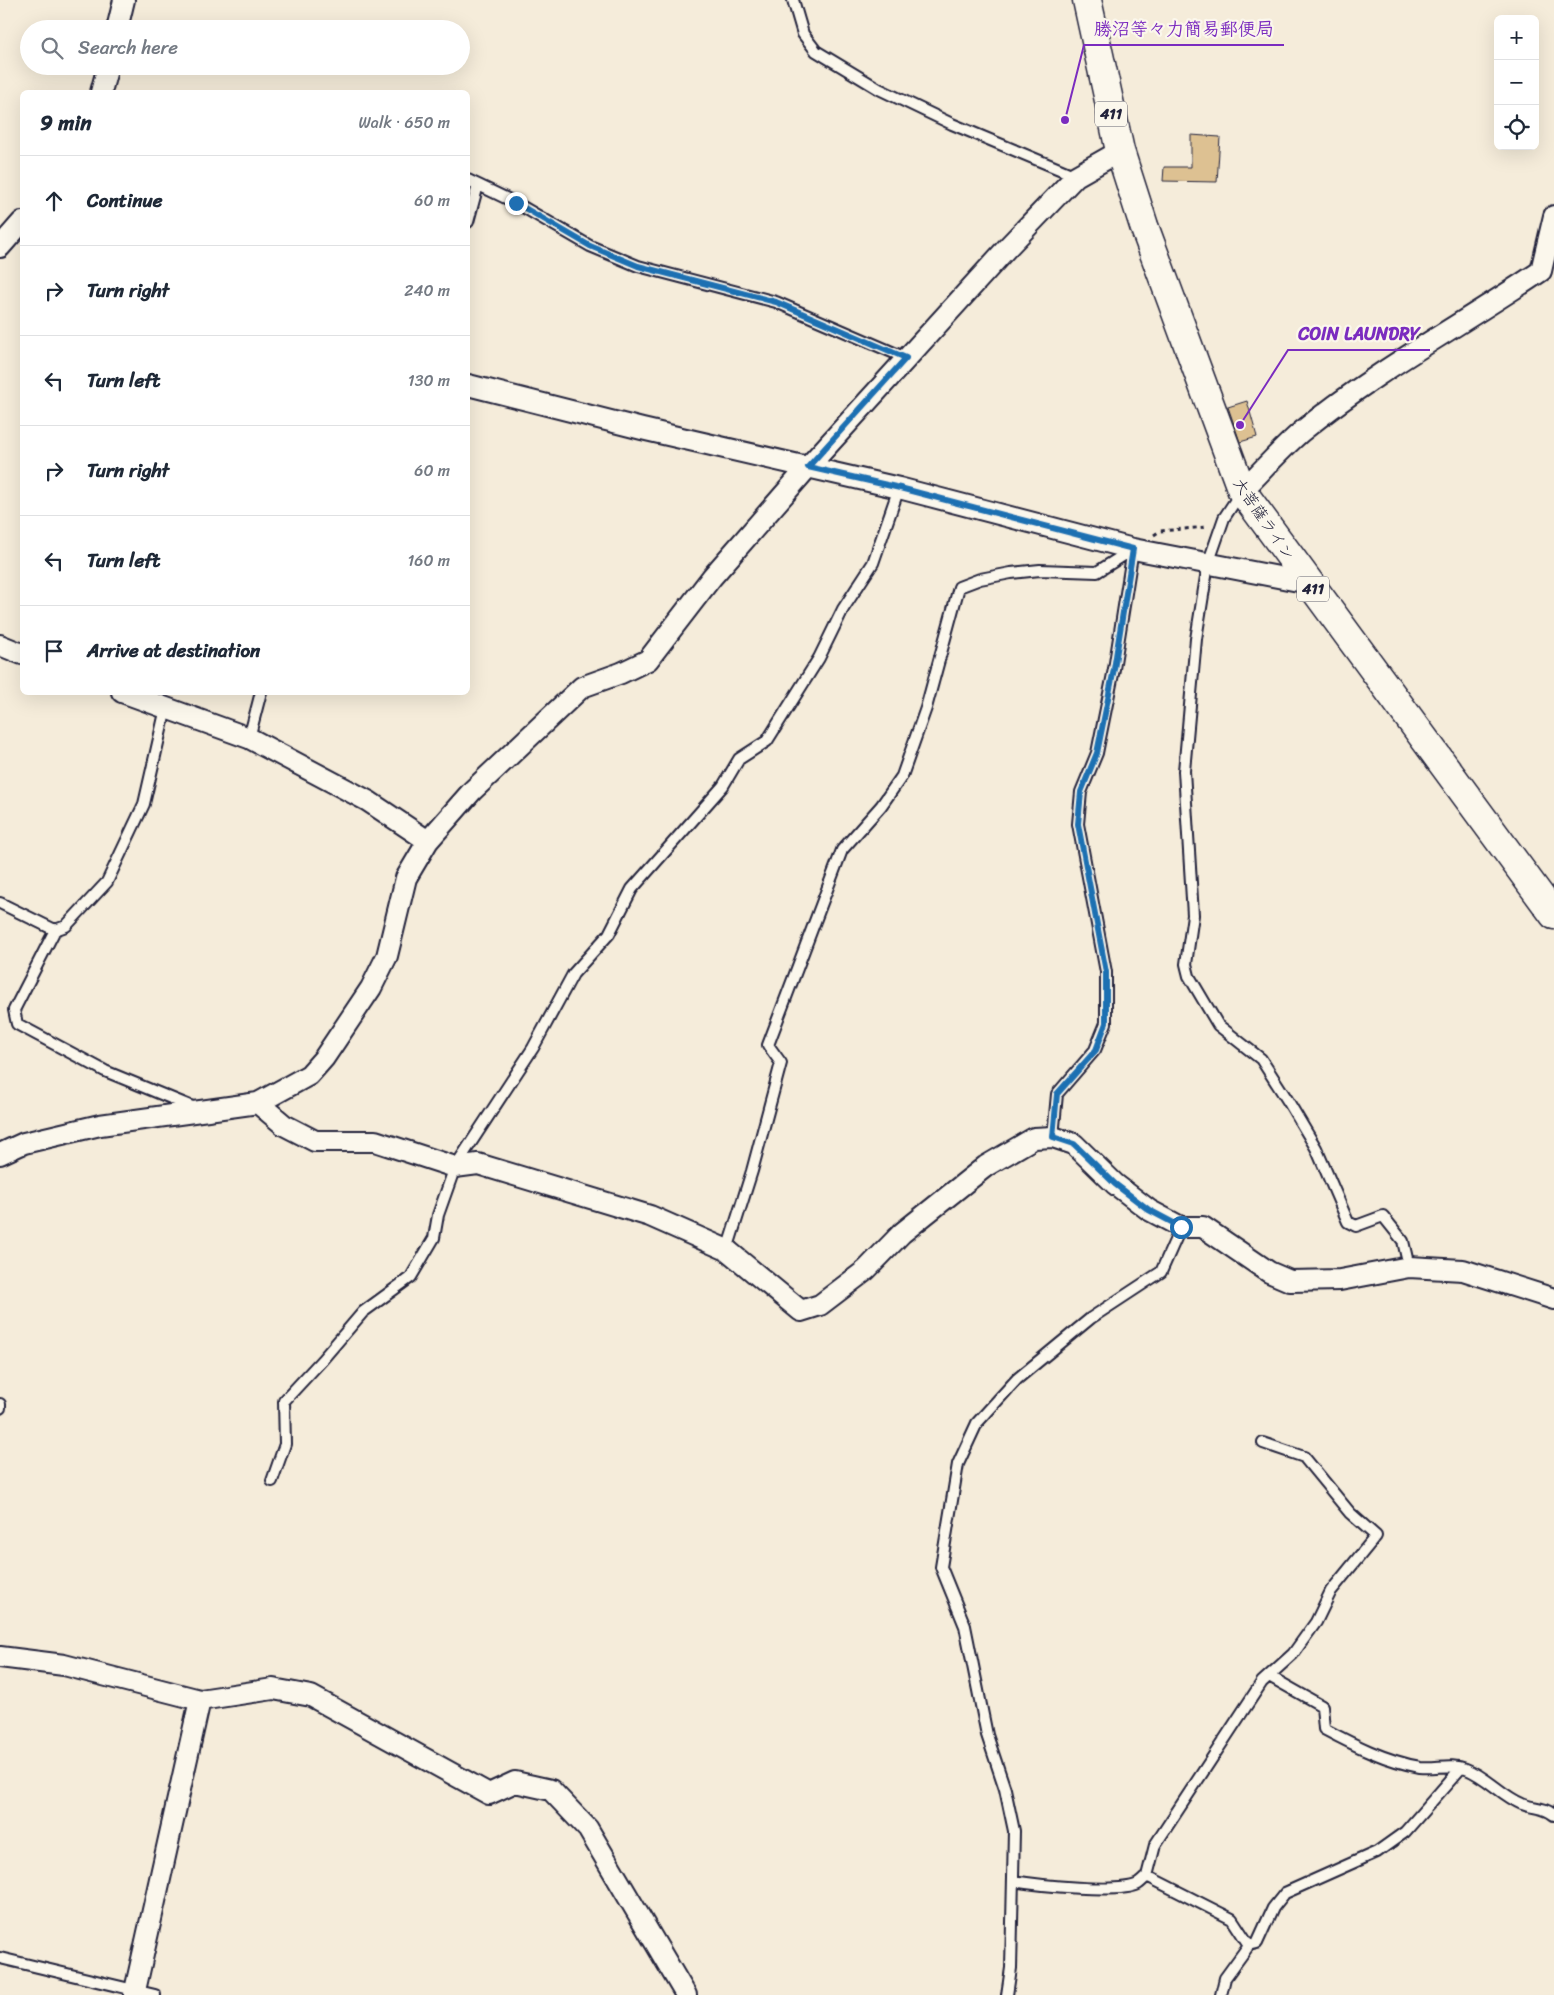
<!DOCTYPE html>
<meta charset="utf-8">
<style>
body{margin:0;font-family:Sriracha,"Klee One",sans-serif;background:#f6f6f7;color:#1f2937}
.controls{position:absolute;right:15px;top:15px;display:grid;overflow:hidden;border-radius:8px;box-shadow:0 5px 20px #0002}
.controls button{width:45px;height:45px;display:grid;place-items:center;padding:0;border:0;border-bottom:1px solid #e0e1e3;background:#fff;color:#1f2937;font:25px sans-serif}
.stop{position:absolute;width:15px;height:15px;margin:-11px;border:4px solid #1f6fb2;border-radius:50%;background:#fff}
.stop.end{background:#1f6fb2;border-color:#fff;box-shadow:0 1px 5px #0008}
.list{margin:0;padding:0;list-style:none}
h2{display:flex;justify-content:space-between;align-items:center;height:65px;margin:0;padding:0 20px;font-size:21px}
h2 small{font-size:16px;font-weight:400;color:#747a83}
.list li{display:grid;grid-template-columns:32px 1fr auto;gap:15px;align-items:center;box-sizing:border-box;height:90px;padding:0 20px;border-top:1px solid #e0e1e3}
.list b{display:block;font-size:19px;white-space:nowrap}
.list em{font-size:16px;font-style:normal;color:#747a83}
.icon{flex:none;width:28px;height:28px;fill:none;stroke:currentColor;stroke-width:2;stroke-linecap:round;stroke-linejoin:round}
.map{position:relative;flex:none;width:1554px;height:1995px;overflow:hidden}
.search{position:absolute;background:#fff;box-shadow:0 5px 20px #0002;left:20px;top:20px;width:450px;height:55px;display:flex;align-items:center;gap:12px;box-sizing:border-box;padding:0 18px;border-radius:28px;color:#747a83;font-size:19px}
.panel{position:absolute;background:#fff;box-shadow:0 5px 20px #0002;left:20px;top:90px;width:450px;height:605px;border-radius:8px}
.map>svg:first-child{display:block}
.building{fill:#ddc192;stroke:#22223b}
.lines{fill:none;stroke-linecap:round;stroke-linejoin:round}
.lane-casing{stroke:#22223b;stroke-width:14}
.street-casing{stroke:#22223b;stroke-width:24}
.highway-casing{stroke:#22223b;stroke-width:31}
.path{stroke:#22223b;stroke-width:3;stroke-dasharray:4 4;stroke-linecap:butt}
.lane{stroke:#fbf7ec;stroke-width:10}
.street{stroke:#fbf7ec;stroke-width:20}
.highway{stroke:#fbf7ec;stroke-width:28}
.route{stroke:#1f6fb2;stroke-width:6}
.labels{text-anchor:middle;dominant-baseline:central;stroke-width:4.5;stroke-linejoin:round;paint-order:stroke}
.shield{fill:#fbf7ec;stroke:#636270;stroke-width:1}
.shield-label{font-size:15px;font-weight:bold;fill:#22223b}
.street-label{font-size:16px;fill:#22223b;stroke:#fbf7ec}
.leader{fill:none;stroke:#7b2cbf;stroke-width:2}
.callout-dot{fill:#7b2cbf;stroke:#fbf7ec;stroke-width:2}
.callout-label{font-size:18px;text-anchor:middle;font-weight:bold;fill:#7b2cbf;stroke:#fbf7ec;stroke-width:4.5;stroke-linejoin:round;paint-order:stroke}
</style>
<div class="map">
<svg width="1554" height="1995" viewBox="0 0 1554 1995">
<rect width="100%" height="100%" fill="#f5ecda"/>
<filter id="ink" filterUnits="userSpaceOnUse"><feTurbulence type="fractalNoise" baseFrequency=".02" numOctaves="2"/><feDisplacementMap in="SourceGraphic" scale="10" xChannelSelector="R" yChannelSelector="G"/><feConvolveMatrix kernelMatrix="1 2 1 2 8 2 1 2 1" color-interpolation-filters="sRGB"/></filter>
<g filter="url(#ink)">
<path class="building" d="M1191,135L1220,137L1217,182L1163,181L1164,167H1191Z
M1247,401L1257,437L1240,442L1228,407Z"/>
<g class="lines">
<g class="lane-casing">
<path id="lane" d="M793,0L803,34L816,51L879,89L952,124L1076,176
M468,180L516,203L590,246L638,266L776,302L906,358
M468,222L478,185
M1241,492L1224,518L1208,564L1196,639L1184,771L1193,915L1186,964L1189,976L1218,1025L1261,1059L1288,1101L1316,1148L1348,1222L1356,1226L1383,1216L1403,1241L1409,1267
M166,708L144,804L107,882L66,926L55,930L14,1010L17,1024L105,1071L195,1108
M249,738L261,692
M0,903L55,930
M1053,1137L1057,1094L1095,1050L1106,1023V972L1078,824L1081,792L1097,753L1114,669L1133,549
M727,1250L752,1171L781,1063L768,1045L842,850L881,806L902,776L926,708L959,587L980,579L1011,573L1040,570L1097,572L1132,550
M0,1404V1408
M272,1481L285,1444L284,1401L322,1360L363,1312L411,1277L434,1238L438,1215L455,1167L533,1048L573,974L609,934L632,889L723,786L739,759L767,741L819,658L843,609L873,563L899,488
M1269,1676L1322,1706L1324,1729C1354,1745 1386,1761 1420,1767C1436,1769 1451,1763 1466,1769C1486,1776 1502,1796 1522,1804C1533,1809 1543,1806 1554,1815
M1147,1876L1155,1845L1262,1682L1293,1654L1316,1622L1331,1591L1376,1536L1350,1513L1304,1457L1263,1443
M1013,1881C1037,1885 1119,1894 1138,1884C1141,1882 1144,1879 1147,1876L1232,1919L1249,1945L1225,1978L1221,1995
M1249,1945L1257,1943L1273,1908L1285,1893L1377,1852L1405,1832L1461,1768
M0,1958L155,1995
M1007,1995L1011,1968L1014,1831L1005,1789L987,1735L965,1626L941,1567L958,1464L977,1423L1017,1379L1091,1318L1161,1272L1181,1227"/>
</g>
<g class="street-casing">
<path id="street" d="M117,29L124,0
M101,92L108,66
M0,247L22,222
M468,385L642,429L899,488L1133,549L1309,583
M1242,491C1261,472 1280,450 1301,432C1375,371 1461,325 1541,271L1554,216
M0,645L22,654
M122,692L249,738L368,801L428,841
M258,1103L284,1125L315,1141H375L455,1167L478,1164L650,1216L727,1250L801,1311L820,1305L866,1270L902,1233L986,1166L1034,1138L1053,1137L1074,1144L1115,1184L1149,1210L1181,1227H1203L1269,1272L1290,1281L1340,1280L1409,1267L1463,1270L1554,1299
M0,1154L24,1143L100,1125L258,1103L309,1075L324,1058L371,988L387,956L406,878L428,841L472,791L582,687L621,673L648,660L712,577L808,467L1007,248L1076,176L1120,151
M0,1657L64,1665L200,1700L134,1995
M200,1700L273,1689L311,1696L489,1794L515,1782L551,1790L588,1829L686,1995"/>
</g>
<g class="highway-casing">
<path id="highway" d="M1087,0L1120,151L1144,226L1242,491L1554,915"/>
</g>
<path class="path" d="M1154,535L1160,531L1207,527"/>
<use href="#lane" class="lane"/>
<use href="#street" class="street"/>
<use href="#highway" class="highway"/>
</g>
</g>
<g class="lines" filter="url(#ink)">
<path class="route" d="M516,203L590,246L638,266L776,302L906,358L808,467L900,488L1133,549L1114,669L1097,753L1081,792L1078,824L1106,972V1023L1096,1050L1057,1094L1053,1137L1074,1144L1115,1184L1149,1210L1181,1227"/>
</g>
<g class="labels">
<g class="shield">
<rect x="1095" y="101.5" width="32" height="25" rx="4"/>
<rect x="1297" y="576.5" width="32" height="25" rx="4"/>
</g>
<g class="shield-label">
<text x="1111" y="114">411</text>
<text x="1313" y="589">411</text>
</g>
<g class="street-label">
<text transform="translate(1264 519) rotate(56)">大菩薩ライン</text>
</g>
</g>
<path class="leader" d="M1065 120L1084 45H1284M1240 425L1288 350H1430"/>
<g class="callout-dot">
<circle cx="1065" cy="120" r="5"/>
<circle cx="1240" cy="425" r="5"/>
</g>
<g class="callout-label">
<text x="1184" y="35">勝沼等々力簡易郵便局</text>
<text x="1359" y="340">COIN LAUNDRY</text>
</g>
</svg>
<div class="controls">
<button>+</button>
<button>−</button>
<button><svg class="icon" aria-label="locate" viewBox="0 0 24 24"><circle cx="12" cy="12" r="6"/><path d="M12 2v4M12 18v4M2 12h4M18 12h4"/></svg></button>
</div>
<div class="stop" style="left:1181px;top:1227px"></div>
<div class="stop end" style="left:516px;top:203px"></div>
<div class="search"><svg class="icon" aria-label="search" viewBox="0 0 24 24"><circle cx="10" cy="10" r="6"/><path d="M15 15l6 6"/></svg>Search here</div>
<section class="panel">
<h2>9 min<small>Walk · 650 m</small></h2>
<ul class="list">
<li><svg class="icon" aria-label="ahead" viewBox="0 0 24 24"><path d="M12 20V5M6 11l6-6 6 6"/></svg><div><b>Continue</b></div><em>60 m</em></li>
<li><svg class="icon" aria-label="right" viewBox="0 0 24 24"><path d="M7 20v-9h11M14 6l5 5-5 5"/></svg><div><b>Turn right</b></div><em>240 m</em></li>
<li><svg class="icon" aria-label="left" viewBox="0 0 24 24"><path d="M17 20v-9H6M10 6l-5 5 5 5"/></svg><div><b>Turn left</b></div><em>130 m</em></li>
<li><svg class="icon" aria-label="right" viewBox="0 0 24 24"><path d="M7 20v-9h11M14 6l5 5-5 5"/></svg><div><b>Turn right</b></div><em>60 m</em></li>
<li><svg class="icon" aria-label="left" viewBox="0 0 24 24"><path d="M17 20v-9H6M10 6l-5 5 5 5"/></svg><div><b>Turn left</b></div><em>160 m</em></li>
<li><svg class="icon" aria-label="arrive" viewBox="0 0 24 24"><path d="M6 21V4h12l-3 4 3 4H6"/></svg><div><b>Arrive at destination</b></div></li>
</ul>
</section>
</div>
